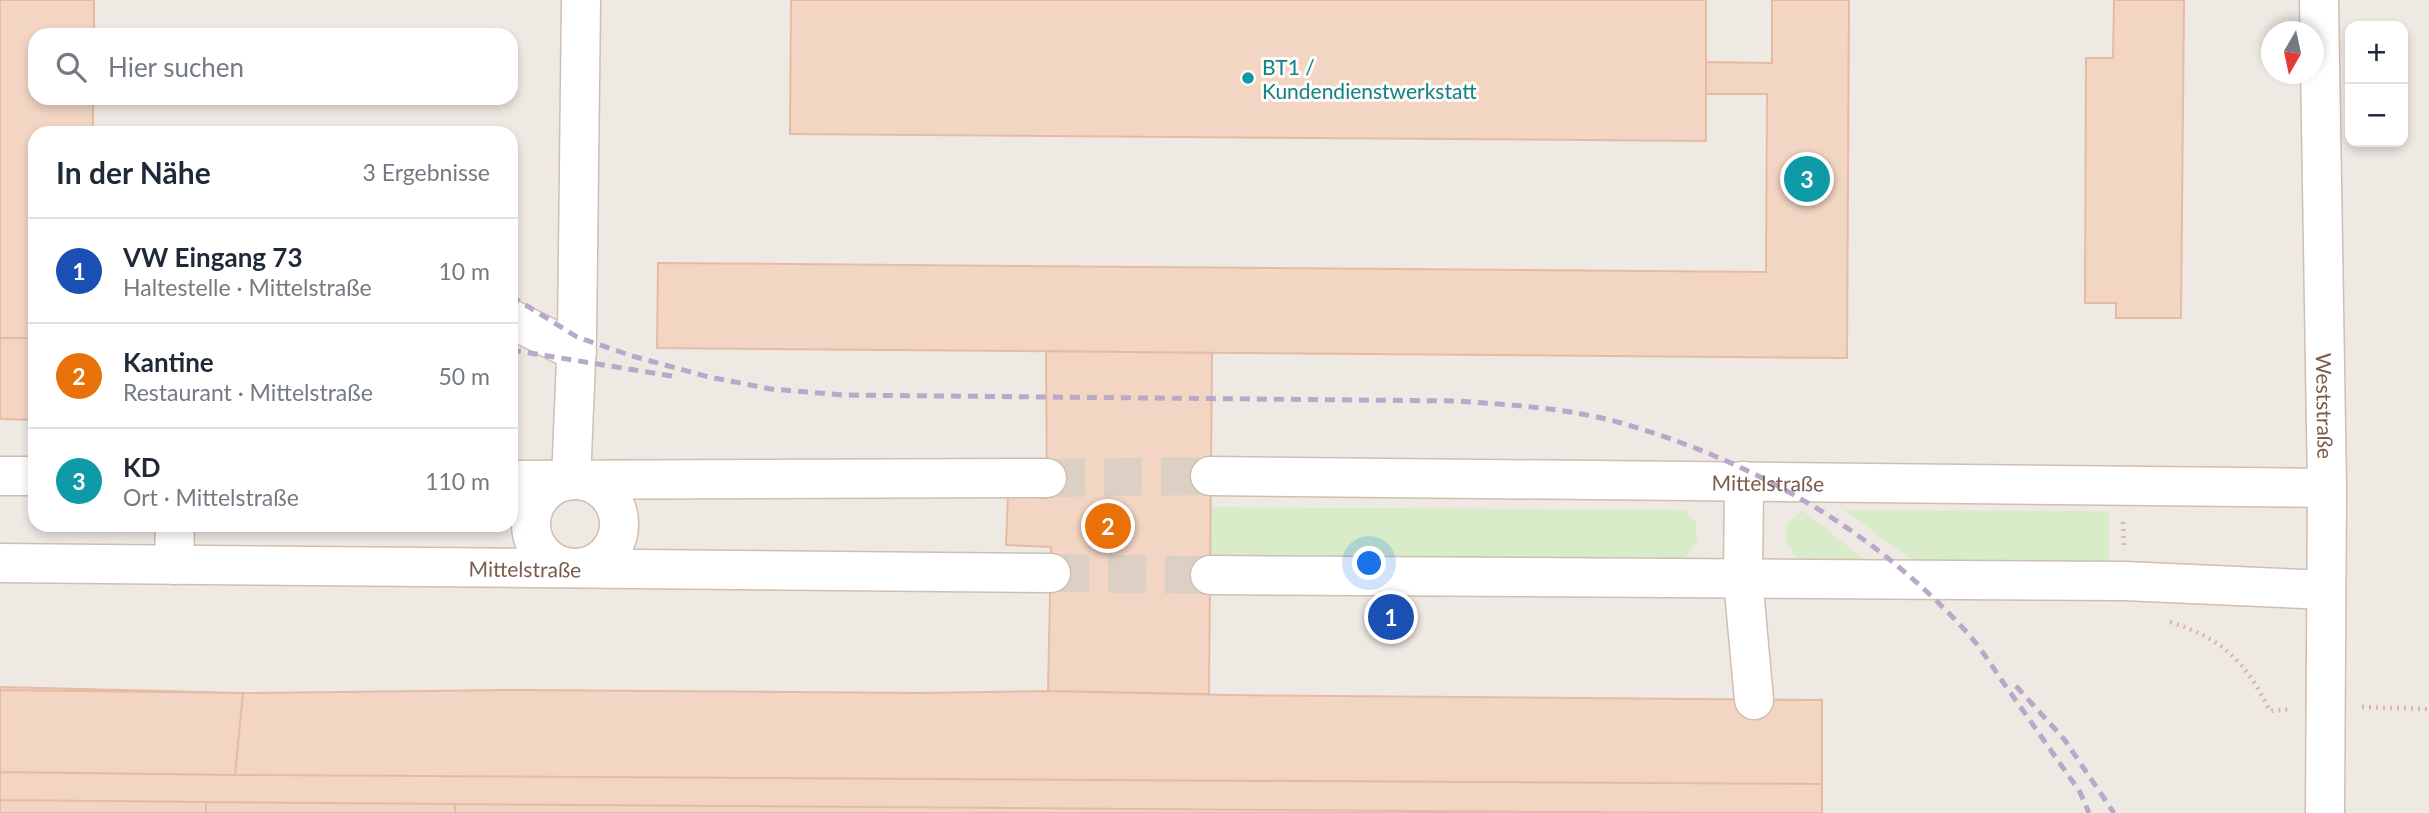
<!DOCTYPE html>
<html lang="de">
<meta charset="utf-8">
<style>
body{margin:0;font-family:Lato,sans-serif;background:#f6f6f7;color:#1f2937}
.controls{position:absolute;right:21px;top:21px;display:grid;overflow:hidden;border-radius:14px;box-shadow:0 4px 10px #0003}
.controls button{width:63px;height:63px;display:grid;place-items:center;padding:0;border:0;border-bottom:2px solid #e0e1e3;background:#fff;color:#1f2937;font:35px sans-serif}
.compass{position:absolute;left:2261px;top:21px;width:63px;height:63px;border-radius:50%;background:#fff;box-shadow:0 4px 10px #0003;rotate:189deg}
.you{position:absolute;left:1370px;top:564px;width:24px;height:24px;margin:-18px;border:5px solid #fff;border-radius:50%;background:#1a73e8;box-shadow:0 0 0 10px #1a73e833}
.badge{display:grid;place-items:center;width:46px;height:46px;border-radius:50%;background:#e76f51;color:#fff;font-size:23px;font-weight:700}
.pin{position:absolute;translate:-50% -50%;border:4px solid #fff;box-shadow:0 2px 7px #0006}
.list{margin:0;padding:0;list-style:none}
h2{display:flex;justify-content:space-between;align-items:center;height:91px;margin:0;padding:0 28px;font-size:30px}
h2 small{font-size:23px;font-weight:400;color:#747a83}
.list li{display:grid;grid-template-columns:46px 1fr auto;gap:21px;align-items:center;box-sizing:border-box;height:105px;padding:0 28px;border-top:2px solid #e0e1e3}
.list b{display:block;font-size:26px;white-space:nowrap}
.list p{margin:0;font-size:23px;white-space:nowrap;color:#747a83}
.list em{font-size:23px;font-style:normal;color:#747a83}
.icon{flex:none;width:38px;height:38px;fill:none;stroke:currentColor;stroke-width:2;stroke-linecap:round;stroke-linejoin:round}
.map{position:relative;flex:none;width:2429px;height:813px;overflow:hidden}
.search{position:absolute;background:#fff;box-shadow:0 4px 10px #0003;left:28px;top:28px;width:490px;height:77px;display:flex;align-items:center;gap:18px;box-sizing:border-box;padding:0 24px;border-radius:21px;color:#747a83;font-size:26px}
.panel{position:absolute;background:#fff;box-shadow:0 4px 10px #0003;left:28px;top:126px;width:490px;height:406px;border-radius:21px}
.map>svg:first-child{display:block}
.industrial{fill:#efe9e4;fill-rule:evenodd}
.green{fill:#d8ecc9}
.building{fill:#f3d5c3;stroke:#e6bba3;stroke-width:2}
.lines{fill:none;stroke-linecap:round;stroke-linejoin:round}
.minor-tunnel{stroke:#dcd0c4;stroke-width:38;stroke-dasharray:38 19;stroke-linecap:butt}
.minor-casing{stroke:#d1beb0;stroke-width:41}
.path{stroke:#d9b8a5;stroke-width:4.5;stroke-dasharray:2 5;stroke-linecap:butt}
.minor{stroke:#fff;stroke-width:38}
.rail{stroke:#b9a8c9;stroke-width:5;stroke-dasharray:10 7;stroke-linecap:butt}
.culture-dot{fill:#0f9aa8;stroke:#fffaf3;stroke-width:2.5}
.labels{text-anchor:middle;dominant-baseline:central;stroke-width:6;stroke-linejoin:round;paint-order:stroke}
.culture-label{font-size:21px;fill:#0d838f;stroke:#fffaf3;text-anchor:start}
.street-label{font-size:21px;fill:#7a5c4d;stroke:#fffaf3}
</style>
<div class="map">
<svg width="2429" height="813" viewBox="0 0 2429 813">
<rect width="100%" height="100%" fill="#fdf6ec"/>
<path class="industrial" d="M0,0H2429V813H0ZM2350,26H2403V142H2350ZM2272,32H2314V74H2272ZM35,35H511V98H35ZM35,133H511V525H35Z"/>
<path class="green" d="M1210,507L1685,510L1696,522L1697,543L1685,558L1210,555Z
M1802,510L1864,559H1798L1786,544L1787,523Z
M1844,510L2109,511V561L1912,560Z"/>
<path class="building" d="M0,0H94V35H35V98H93V133H35V338H0Z
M791,0H1706V141L790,134Z
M1772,0H1849L1847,358L657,348L658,263L1766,272L1767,94H1706V62L1772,63Z
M2114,0H2184L2181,318H2116V303H2085L2086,58H2113Z
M0,338H35V420L0,419Z
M1046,351L1212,353L1209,694L1048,691L1051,547L1006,545L1008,495L1047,498Z
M0,687L243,693L519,690L921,693L1048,691L1225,695L1822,700V813H0Z
M0,690L243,693L235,775L0,772Z
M519,690L921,693L1048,691L1225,695L1822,700V784L235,775L243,693Z
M0,800L206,802V813H0Z
M206,802L455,804V813H206Z
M455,804L1703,813H455Z"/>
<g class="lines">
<path class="minor-tunnel" d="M1047,478L1210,476
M1051,573L1210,575"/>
<g class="minor-casing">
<g id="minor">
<path id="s1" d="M2319,0L2327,488L2325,813"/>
<path d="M511,319L577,352"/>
<path d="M0,476H35"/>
<path id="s2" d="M1210,476L2327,488"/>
<path d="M511,480L1047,478"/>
<path d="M571,480L577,337L581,0"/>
<circle cx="575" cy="524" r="44"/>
<path d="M1744,481L1743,579L1754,700"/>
<path id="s3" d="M0,563L1051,573"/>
<path d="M174,565L175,525"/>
<path d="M1210,575L2124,581L2326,590"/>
</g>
</g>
<path class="path" d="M2123,522L2124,545
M2170,622C2223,639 2245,661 2270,711L2290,709
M2362,707L2429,709"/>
<use href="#minor" class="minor"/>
<path class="rail" d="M511,296L577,337L632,356L709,377L771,389L843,395L1458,401C1513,405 1568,408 1621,423C1754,461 1878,532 1970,636C1984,652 1995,671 2007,688C2032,723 2056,758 2080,792L2089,813
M511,350L678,377
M2016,686L2064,739L2114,813"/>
</g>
<circle class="culture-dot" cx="1248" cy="78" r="7"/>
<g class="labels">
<g class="culture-label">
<text x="1262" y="66">BT1 /<tspan x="1262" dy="24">Kundendienstwerkstatt</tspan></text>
</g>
<g class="street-label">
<text stroke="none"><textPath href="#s1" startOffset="406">Weststraße</textPath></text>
<text stroke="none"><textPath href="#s2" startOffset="558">Mittelstraße</textPath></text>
<text stroke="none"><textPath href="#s3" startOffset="525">Mittelstraße</textPath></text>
</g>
</g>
</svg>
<div class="controls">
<button>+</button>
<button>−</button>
</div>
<svg class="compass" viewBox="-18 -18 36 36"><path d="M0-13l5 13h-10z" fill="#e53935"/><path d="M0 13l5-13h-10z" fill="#747a83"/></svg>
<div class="you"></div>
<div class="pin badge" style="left:1391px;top:617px;background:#1a4fb4">1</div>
<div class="pin badge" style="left:1108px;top:526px;background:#e8710a">2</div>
<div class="pin badge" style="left:1807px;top:179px;background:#0f9aa8">3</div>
<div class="search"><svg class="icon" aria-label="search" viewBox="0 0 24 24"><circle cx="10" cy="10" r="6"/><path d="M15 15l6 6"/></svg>Hier suchen</div>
<section class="panel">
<h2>In der Nähe<small>3 Ergebnisse</small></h2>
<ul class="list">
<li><span class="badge" style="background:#1a4fb4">1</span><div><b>VW Eingang 73</b><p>Haltestelle · Mittelstraße</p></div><em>10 m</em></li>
<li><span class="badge" style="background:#e8710a">2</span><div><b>Kantine</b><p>Restaurant · Mittelstraße</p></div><em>50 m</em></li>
<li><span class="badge" style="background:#0f9aa8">3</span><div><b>KD</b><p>Ort · Mittelstraße</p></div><em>110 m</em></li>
</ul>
</section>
</div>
